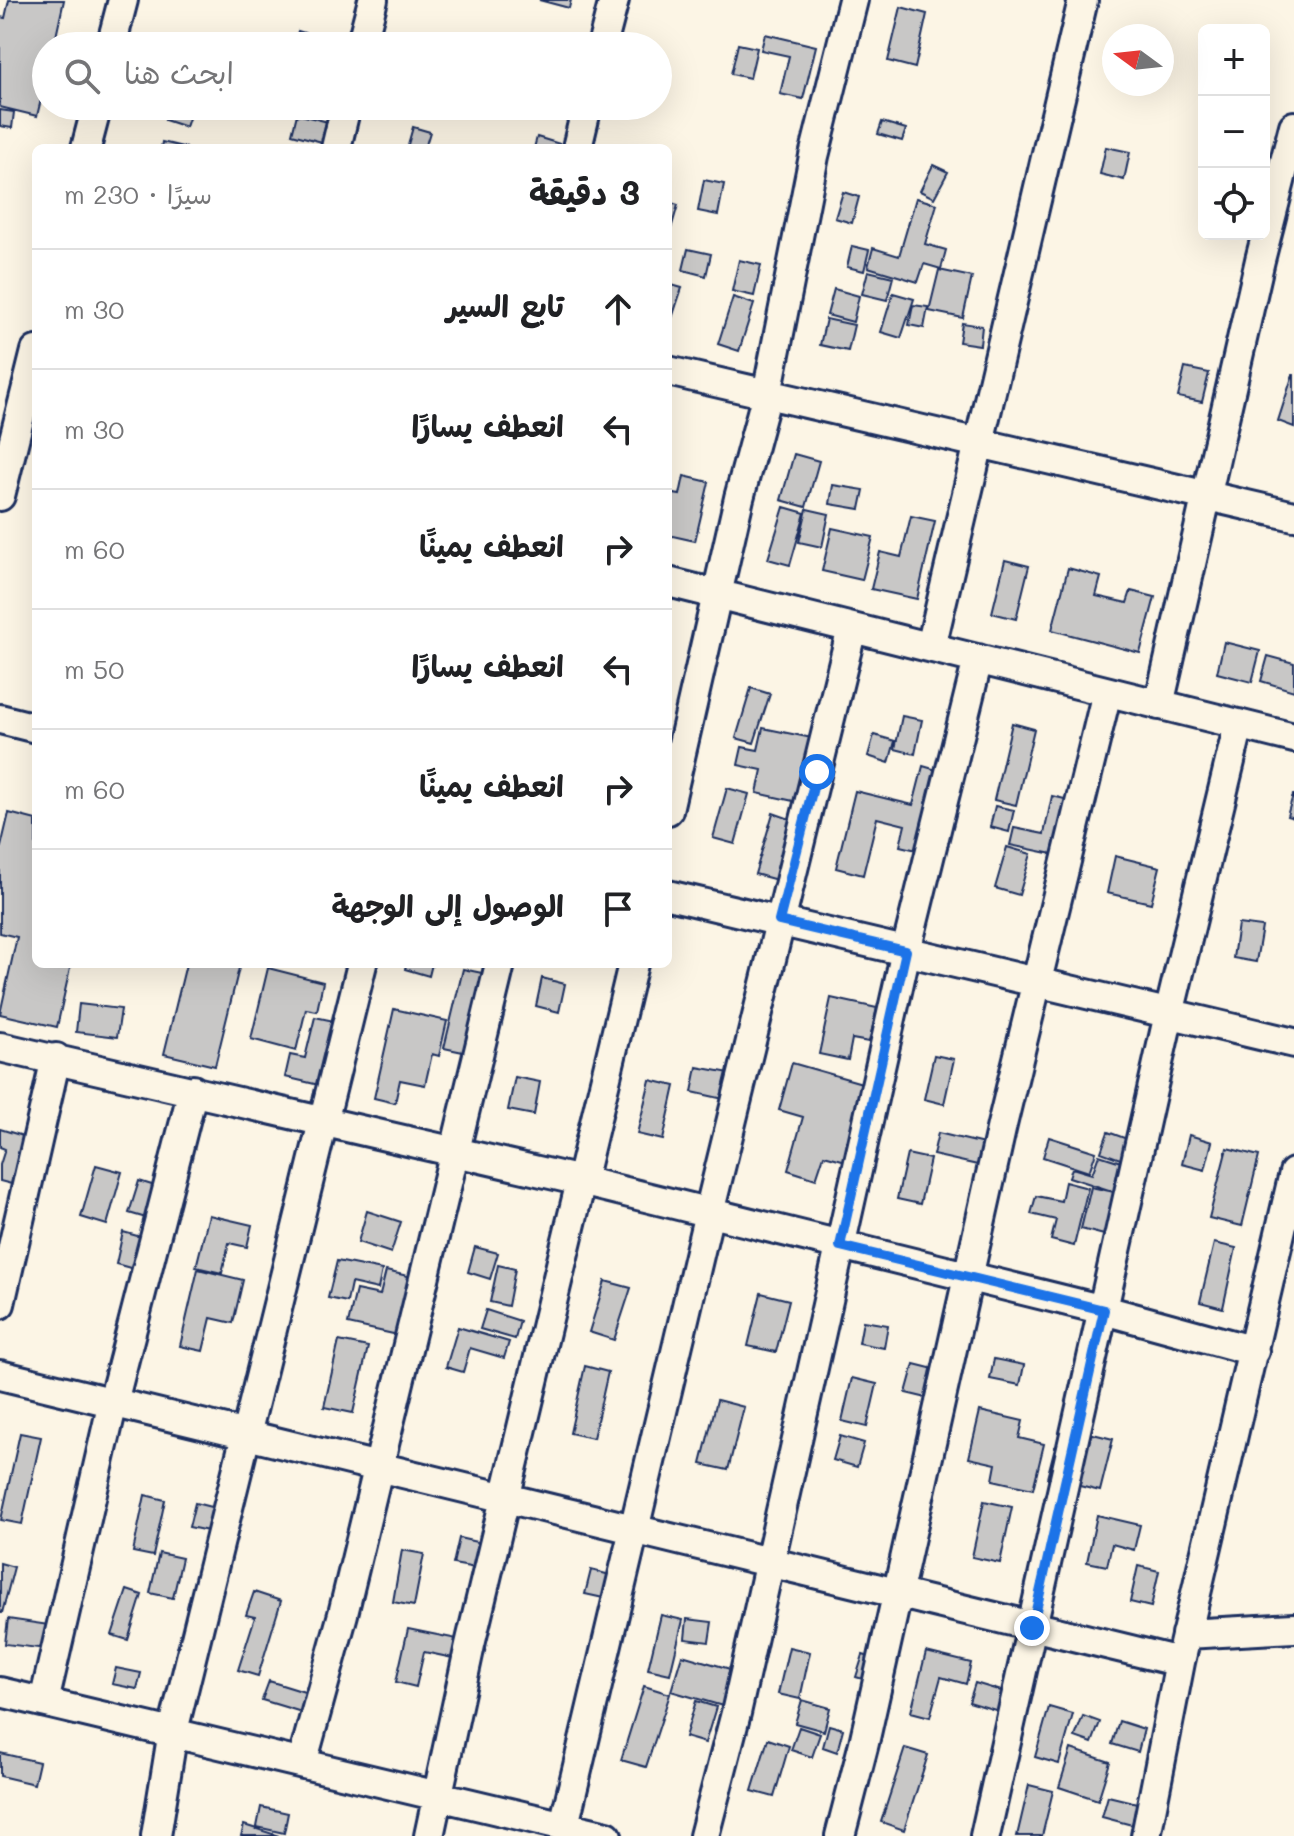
<!DOCTYPE html>
<html lang="ar">
<meta charset="utf-8">
<style>
body{margin:0;font-family:Mali,"Playpen Sans Arabic",sans-serif;background:#f2f2f2;color:#202124;direction:rtl}
.controls{position:absolute;right:24px;top:24px;display:grid;overflow:hidden;border-radius:12px;box-shadow:0 8px 32px #0002}
.controls button{width:72px;height:72px;display:grid;place-items:center;padding:0;border:0;border-bottom:2px solid #e0e0e0;background:#fff;color:#202124;font:40px sans-serif}
.compass{position:absolute;left:1102px;top:24px;width:72px;height:72px;border-radius:50%;background:#fff;box-shadow:0 8px 32px #0002;rotate:285deg}
.stop{position:absolute;width:24px;height:24px;margin:-18px;border:6px solid #1a73e8;border-radius:50%;background:#fff}
.stop.end{background:#1a73e8;border-color:#fff;box-shadow:0 2px 8px #0008}
.list{margin:0;padding:0;list-style:none}
h2{display:flex;justify-content:space-between;align-items:center;height:104px;margin:0;padding:0 32px;font-size:34px}
h2 small{font-size:26px;font-weight:400;color:#757577}
.list li{display:grid;grid-template-columns:52px 1fr auto;gap:24px;align-items:center;box-sizing:border-box;height:120px;padding:0 32px;border-top:2px solid #e0e0e0}
.list b{display:block;font-size:30px;white-space:nowrap}
.list em{font-size:26px;font-style:normal;color:#757577}
.icon{flex:none;width:44px;height:44px;fill:none;stroke:currentColor;stroke-width:2;stroke-linecap:round;stroke-linejoin:round}
.map{position:relative;flex:none;width:1294px;height:1836px;overflow:hidden;direction:ltr}
.search{position:absolute;background:#fff;box-shadow:0 8px 32px #0002;left:32px;top:32px;width:640px;height:88px;display:flex;align-items:center;gap:20px;box-sizing:border-box;padding:0 28px;border-radius:44px;color:#757577;font-size:30px}
.panel{position:absolute;background:#fff;box-shadow:0 8px 32px #0002;left:32px;top:144px;width:640px;height:824px;border-radius:12px;direction:rtl}
.map>svg:first-child{display:block}
.building{fill:#c8c7c6;stroke:#1b2f5e;stroke-width:2}
.lines{fill:none;stroke-linecap:round;stroke-linejoin:round}
.minor-casing{stroke:#1b2f5e;stroke-width:34}
.minor{stroke:#fcf5e5;stroke-width:28}
.route{stroke:#1a73e8;stroke-width:10}
</style>
<div class="map">
<svg width="1294" height="1836" viewBox="0 0 1294 1836">
<rect width="100%" height="100%" fill="#fcf5e5"/>
<filter id="ink" filterUnits="userSpaceOnUse"><feTurbulence type="fractalNoise" baseFrequency=".0125" numOctaves="2"/><feDisplacementMap in="SourceGraphic" scale="16" xChannelSelector="R" yChannelSelector="G"/><feConvolveMatrix kernelMatrix="1 2 1 2 8 2 1 2 1" color-interpolation-filters="sRGB"/></filter>
<g filter="url(#ink)">
<path class="building" d="M9,0H64L54,46H46V79L37,116L0,107V17L5,18Z
M539,0H571L569,8Z
M901,7L927,14L915,68L888,61Z
M298,31L346,46H293Z
M765,34L816,46L803,99L780,94L789,56L761,50Z
M252,40L276,46H250Z
M738,44L757,48L750,78L731,74Z
M170,106L192,109L186,127L165,120Z
M417,106H436L435,113L416,109Z
M0,110L14,112L12,128L0,126Z
M297,114L328,122L322,142L292,134Z
M882,122L906,129L902,141L878,134Z
M413,127L430,132L425,148H407Z
M537,137L563,145V148H534Z
M162,142L187,148H161Z
M1106,147L1130,152L1124,180L1100,174Z
M933,165L948,172L934,198L920,191Z
M704,180L724,184L718,215L698,211Z
M843,192L859,197L852,223L835,218Z
M916,198L937,204L925,244L946,250L941,269L924,264L918,282L868,267L873,248L899,256Z
M668,202L678,205L668,239Z
M852,246L869,250L864,271L847,267Z
M688,249L711,254L706,276L683,270Z
M739,260L761,265L754,296L732,291Z
M939,270L972,277L963,318L929,311Z
M868,271L893,277L887,300L862,294Z
M668,284L682,288L672,318L668,316Z
M834,289L859,296L853,322L827,315Z
M893,293L914,299L901,338L881,332Z
M733,297L754,304L739,351L718,344Z
M913,305L928,307L924,328L909,325Z
M826,319L854,325L848,351L820,345Z
M962,323L982,326L980,345L959,342Z
M1185,368L1209,373L1202,402L1178,397Z
M1293,374H1294V427L1278,421Z
M794,454L819,461L806,507L781,500Z
M684,476L709,482L695,541L668,535V493L680,495Z
M833,485L864,490L860,509L830,504Z
M784,507L805,513L790,565L768,559Z
M807,509L829,514L822,547L799,542Z
M911,516L935,521L917,599L871,589L880,552L901,557Z
M832,528L873,537L862,580L822,571Z
M1005,560L1029,566L1016,619L992,613Z
M1068,568L1101,577L1096,596L1127,603L1131,591L1155,597L1140,653L1052,630Z
M1224,642L1260,651L1252,682L1217,673Z
M1268,656L1294,663V691L1261,681Z
M751,688L770,694L754,743L736,738Z
M902,716L922,720L915,754L895,749Z
M1012,723L1034,729L1016,805L994,800Z
M763,728L812,738L798,802L757,793L762,770L738,765L742,747L758,750Z
M874,735L895,741L889,763L868,756Z
M923,766L940,771L921,851L900,846L905,825L877,818L863,875L836,868L855,791L913,805Z
M727,788L749,794L735,844L713,838Z
M1293,795H1294V818L1287,816Z
M1052,796L1069,800L1058,855L1010,845L1014,828L1044,834Z
M995,806L1014,810L1009,832L990,827Z
M9,813L36,820V964H71L57,1027L0,1014L17,937L0,933V851Z
M773,813L796,821L777,880L755,874Z
M1007,847L1031,854L1019,895L995,888Z
M1115,856L1160,867L1151,903L1107,893Z
M1238,924L1262,927L1256,962L1233,958Z
M186,964H240L215,1066L164,1054Z
M406,964H432L429,976L405,969Z
M268,968L323,982L317,1011L306,1009L296,1051L251,1039Z
M463,969L482,973L463,1052L444,1048Z
M542,978L565,984L559,1012L536,1006Z
M831,998L877,1008L869,1042L852,1039L848,1060L819,1054Z
M79,1004L121,1009L117,1037L76,1032Z
M394,1009L447,1021L439,1056L432,1054L425,1085L400,1080L395,1103L374,1098Z
M315,1017L334,1021L319,1085L285,1077L290,1055L305,1058Z
M934,1055L954,1059L944,1104L924,1099Z
M792,1063L869,1085L846,1161L824,1155L816,1179L788,1170L803,1117L779,1110Z
M697,1067L730,1073L724,1099L692,1092Z
M515,1077L540,1082L534,1115L508,1110Z
M650,1080L675,1086L663,1140L637,1134Z
M0,1129L33,1139L19,1186L0,1181V1165L5,1149L0,1147Z
M1108,1132L1130,1140L1123,1160L1101,1152Z
M938,1133L988,1145L982,1166L933,1155Z
M1189,1135L1212,1142L1205,1170L1182,1164Z
M1049,1137L1096,1152L1089,1172L1043,1157Z
M1227,1148L1259,1156L1242,1226L1209,1218Z
M907,1154L930,1159L920,1204L897,1199Z
M1099,1155L1124,1163L1115,1192L1069,1177L1072,1168L1092,1174Z
M96,1165L122,1172L107,1225L81,1217Z
M139,1181L155,1186L146,1218L129,1213Z
M1065,1182L1088,1188L1074,1246L1051,1240L1056,1220L1031,1214L1036,1196L1061,1201Z
M1091,1187L1114,1192L1104,1235L1081,1229Z
M367,1211L401,1222L391,1253L358,1242Z
M209,1215L252,1225L247,1247L229,1243L222,1273L196,1267Z
M123,1232L141,1237L134,1269L116,1264Z
M1214,1243L1236,1248L1223,1308L1200,1302Z
M475,1247L498,1253L490,1279L468,1272Z
M337,1261L382,1270L378,1289L351,1283L347,1302L328,1298Z
M498,1265L515,1269L508,1306L490,1302Z
M198,1269L243,1280L233,1323L211,1318L203,1351L180,1346Z
M386,1271L412,1277L398,1335L348,1324L356,1290L380,1295Z
M605,1281L631,1288L614,1340L589,1332Z
M761,1293L789,1300L776,1352L748,1346Z
M486,1310L520,1321L515,1339L480,1329Z
M863,1321L888,1325L884,1348L859,1343Z
M458,1327L509,1342L504,1358L470,1348L463,1372L446,1367Z
M339,1341L368,1347L353,1413L324,1407Z
M994,1359L1024,1365L1020,1385L990,1379Z
M914,1364L938,1370L931,1399L906,1393Z
M585,1366L608,1372L593,1438L570,1433Z
M852,1378L877,1384L867,1427L842,1421Z
M717,1400L744,1407L728,1470L701,1464Z
M980,1411L1023,1421L1019,1438L1044,1444L1033,1489L993,1480L996,1464L969,1458Z
M1085,1432L1113,1439L1100,1491L1047,1478L1055,1447L1080,1453Z
M20,1433L41,1437L22,1524L1,1520Z
M840,1436L864,1443L857,1467L833,1460Z
M145,1495L165,1500L153,1556L133,1552Z
M984,1501L1012,1507L1000,1563L972,1557Z
M195,1503L219,1509L213,1532L189,1527Z
M1097,1515L1140,1525L1134,1550L1112,1544L1107,1566L1087,1562Z
M459,1538L481,1543L476,1568L453,1564Z
M402,1550L424,1554L414,1606L393,1602Z
M159,1553L182,1558L173,1598L150,1593Z
M0,1563L14,1567L2,1613H0Z
M1138,1566L1159,1571L1151,1607L1130,1602Z
M591,1570L614,1576L608,1599L585,1594Z
M127,1590L142,1595L128,1640L112,1635Z
M254,1592L281,1601L258,1676L238,1670L255,1617L246,1615Z
M661,1615L683,1620L670,1674L648,1669Z
M8,1619L49,1625L46,1649L5,1644Z
M687,1619L712,1622L709,1642L685,1639Z
M408,1629L457,1639L453,1658L424,1652L416,1687L396,1682Z
M789,1647L810,1652L800,1699L778,1694Z
M926,1652L971,1663L966,1684L941,1677L930,1717L911,1712Z
M682,1655L737,1671L726,1707L671,1691Z
M863,1655L893,1664L887,1686L856,1677Z
M116,1668L141,1673L137,1689L112,1684Z
M269,1681L311,1694L305,1713L262,1700Z
M975,1683L1008,1693L1002,1712L969,1702Z
M644,1686L670,1694L646,1767L621,1760Z
M802,1700L830,1708L824,1731L795,1723Z
M696,1701L716,1707L705,1743L685,1737Z
M1049,1707L1073,1714L1059,1764L1035,1757Z
M1083,1716L1100,1722L1092,1743L1075,1737Z
M1119,1721L1144,1729L1138,1752L1112,1744Z
M829,1725L843,1729L837,1752L823,1747Z
M799,1727L820,1734L812,1757L791,1750Z
M768,1739L789,1746L774,1797L752,1791Z
M905,1748L928,1755L904,1830L881,1822Z
M1071,1749L1110,1762L1098,1800L1059,1787Z
M0,1753L39,1762L34,1784L0,1776Z
M1029,1785L1053,1791L1042,1836H1017Z
M1108,1796L1137,1803L1132,1825L1102,1817Z
M261,1807L288,1813L284,1833L257,1827Z
M244,1825L279,1836H241Z"/>
<g class="lines">
<g class="minor-casing">
<path id="minor" d="M111,46L123,0
M361,46L373,0
M602,46L614,0
M86,148L97,106
M336,148L346,106
M577,148L587,106
M668,371L1294,516
M0,496L36,351
M668,582L1294,738
M931,647L1083,0
M1159,705L1260,260L1294,126
M0,719L36,728
M668,810L739,498L767,394L814,156L853,0
M668,895L1294,1043
M0,1047L581,1181L1104,1310L1254,1351
M0,1304L56,1058
M0,1375L1180,1662
M1186,1634L1294,1628
M0,1692L607,1836
M44,1702L113,1402L193,1090
M302,1763L343,1614L500,964
M564,1825L709,1213L852,628
M156,1836L173,1731L362,964
M429,1836L470,1645L633,964
M704,1836L736,1713L906,951L978,659
M840,1836L864,1743L1002,1125L1107,692
M985,1836L1169,1014L1239,724
M1146,1836L1180,1662L1294,1173"/>
</g>
<use href="#minor" class="minor"/>
</g>
</g>
<g class="lines" filter="url(#ink)">
<path class="route" d="M817,772L779,921L906,951L840,1246L1104,1310L1032,1628"/>
</g>
</svg>
<div class="controls">
<button>+</button>
<button>−</button>
<button><svg class="icon" aria-label="locate" viewBox="0 0 24 24"><circle cx="12" cy="12" r="6"/><path d="M12 2v4M12 18v4M2 12h4M18 12h4"/></svg></button>
</div>
<svg class="compass" viewBox="-18 -18 36 36"><path d="M0-13l5 13h-10z" fill="#e53935"/><path d="M0 13l5-13h-10z" fill="#757577"/></svg>
<div class="stop" style="left:817px;top:772px"></div>
<div class="stop end" style="left:1032px;top:1628px"></div>
<div class="search"><svg class="icon" aria-label="search" viewBox="0 0 24 24"><circle cx="10" cy="10" r="6"/><path d="M15 15l6 6"/></svg>ابحث هنا</div>
<section class="panel">
<h2>3 دقيقة<small>سيرًا · 230 m</small></h2>
<ul class="list">
<li><svg class="icon" aria-label="ahead" viewBox="0 0 24 24"><path d="M12 20V5M6 11l6-6 6 6"/></svg><div><b>تابع السير</b></div><em>30 m</em></li>
<li><svg class="icon" aria-label="left" viewBox="0 0 24 24"><path d="M17 20v-9H6M10 6l-5 5 5 5"/></svg><div><b>انعطف يسارًا</b></div><em>30 m</em></li>
<li><svg class="icon" aria-label="right" viewBox="0 0 24 24"><path d="M7 20v-9h11M14 6l5 5-5 5"/></svg><div><b>انعطف يمينًا</b></div><em>60 m</em></li>
<li><svg class="icon" aria-label="left" viewBox="0 0 24 24"><path d="M17 20v-9H6M10 6l-5 5 5 5"/></svg><div><b>انعطف يسارًا</b></div><em>50 m</em></li>
<li><svg class="icon" aria-label="right" viewBox="0 0 24 24"><path d="M7 20v-9h11M14 6l5 5-5 5"/></svg><div><b>انعطف يمينًا</b></div><em>60 m</em></li>
<li><svg class="icon" aria-label="arrive" viewBox="0 0 24 24"><path d="M6 21V4h12l-3 4 3 4H6"/></svg><div><b>الوصول إلى الوجهة</b></div></li>
</ul>
</section>
</div>
